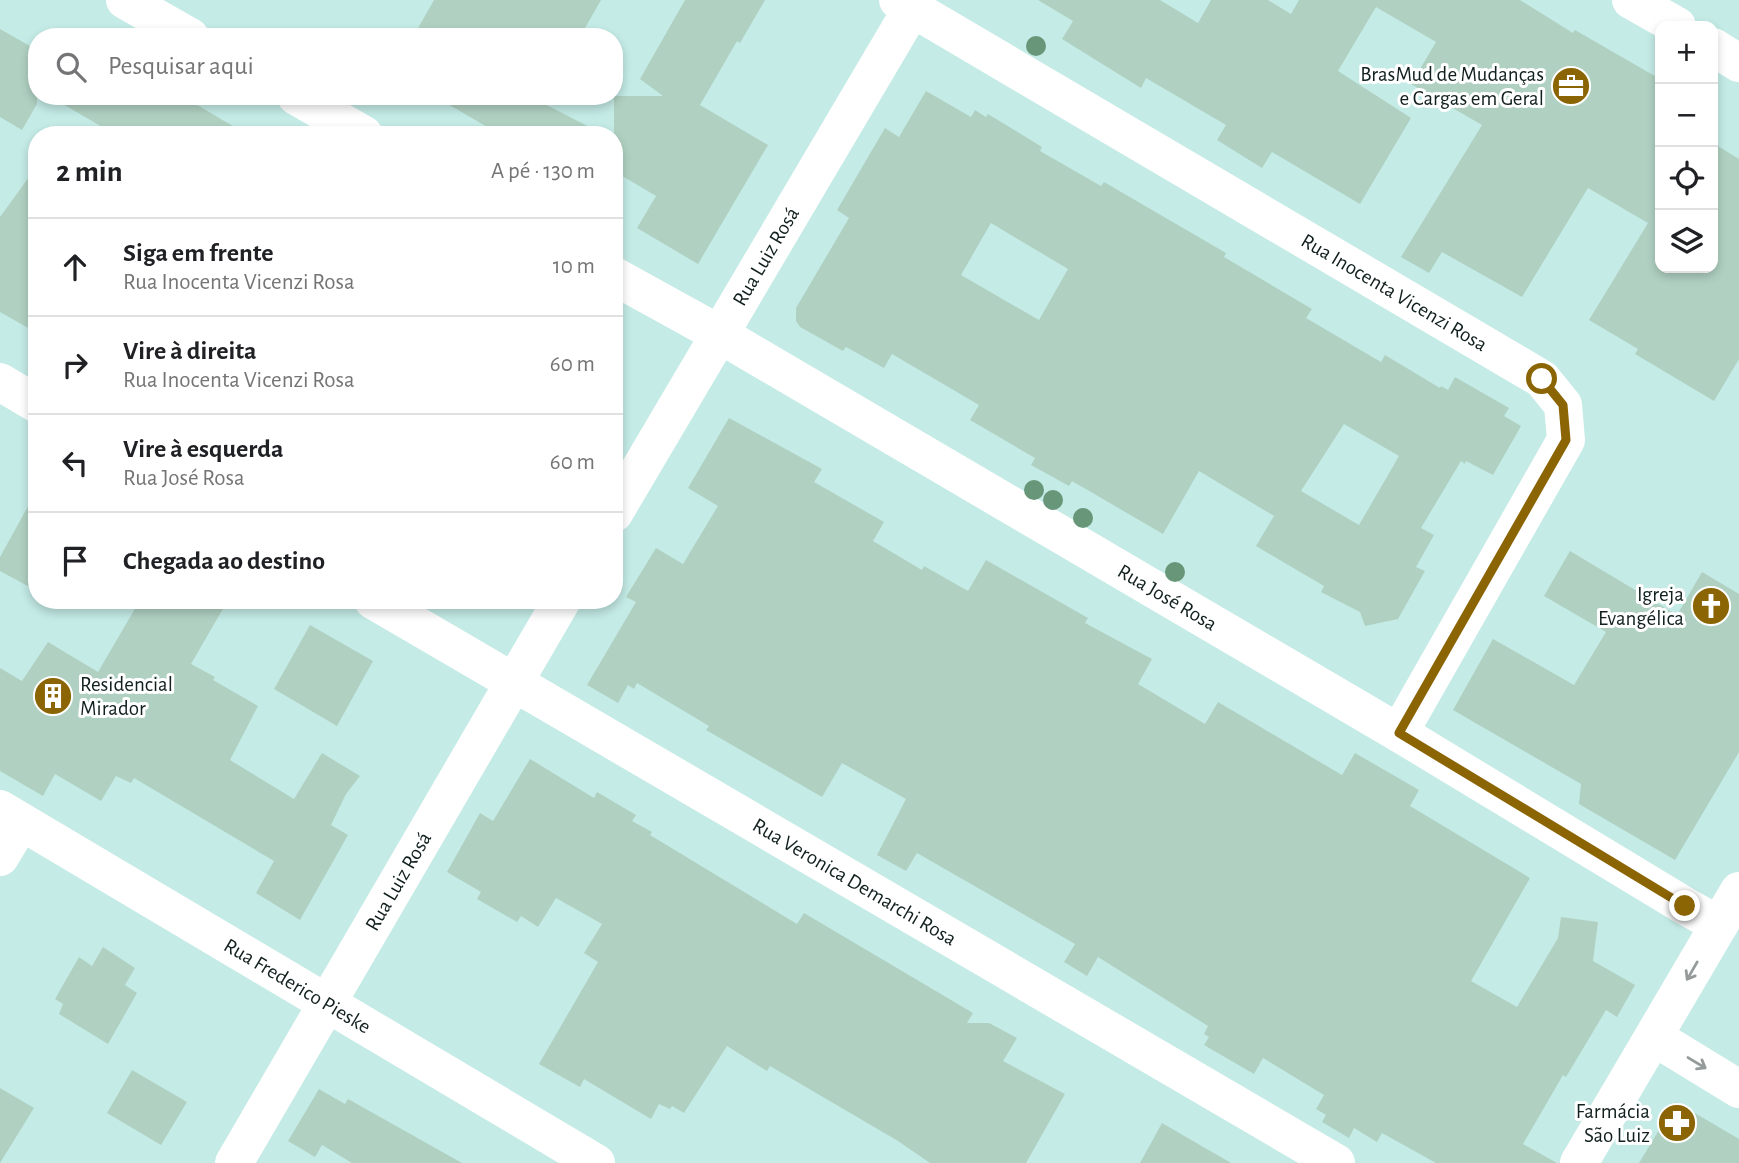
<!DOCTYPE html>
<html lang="pt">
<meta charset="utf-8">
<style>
body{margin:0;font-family:"Alegreya Sans",sans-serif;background:#f2f2f2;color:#202124}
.controls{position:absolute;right:21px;top:21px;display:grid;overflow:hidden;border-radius:14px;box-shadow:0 4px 10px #0003}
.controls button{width:63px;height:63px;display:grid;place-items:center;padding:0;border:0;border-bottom:2px solid #e0e0e0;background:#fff;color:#202124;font:35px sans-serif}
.stop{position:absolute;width:21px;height:21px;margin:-16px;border:5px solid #8b6404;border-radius:50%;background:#fff}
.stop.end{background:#8b6404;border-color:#fff;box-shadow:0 2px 7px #0008}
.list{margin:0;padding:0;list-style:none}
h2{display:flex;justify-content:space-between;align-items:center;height:91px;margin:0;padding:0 28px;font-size:30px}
h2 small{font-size:23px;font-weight:400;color:#757577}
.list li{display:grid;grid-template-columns:46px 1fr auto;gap:21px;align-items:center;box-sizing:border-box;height:98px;padding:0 28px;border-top:2px solid #e0e0e0}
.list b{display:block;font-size:26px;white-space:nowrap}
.list p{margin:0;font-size:23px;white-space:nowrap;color:#757577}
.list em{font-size:23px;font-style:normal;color:#757577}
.icon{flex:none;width:38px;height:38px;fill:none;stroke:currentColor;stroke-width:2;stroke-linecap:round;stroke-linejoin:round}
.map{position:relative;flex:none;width:1739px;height:1163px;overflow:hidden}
.search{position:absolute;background:#fff;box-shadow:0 4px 10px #0003;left:28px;top:28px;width:595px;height:77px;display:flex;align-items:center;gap:18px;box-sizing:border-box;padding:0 24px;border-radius:28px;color:#757577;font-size:26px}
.panel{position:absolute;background:#fff;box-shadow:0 4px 10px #0003;left:28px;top:126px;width:595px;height:483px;border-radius:28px}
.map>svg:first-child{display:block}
.building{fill:#b0d1c2;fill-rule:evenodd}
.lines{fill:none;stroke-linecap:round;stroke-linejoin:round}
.minor{stroke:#fff;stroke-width:38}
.major{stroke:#fff;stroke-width:38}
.tree{fill:#689679}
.oneway{stroke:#949b9a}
.route{stroke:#8b6404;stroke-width:9}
.labels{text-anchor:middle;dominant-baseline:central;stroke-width:6;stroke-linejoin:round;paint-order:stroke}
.poi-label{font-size:21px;fill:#11201e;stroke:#fff;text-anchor:end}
.street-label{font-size:21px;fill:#11201e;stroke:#fff}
</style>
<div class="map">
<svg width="1739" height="1163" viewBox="0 0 1739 1163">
<rect width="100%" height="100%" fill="#c4ebe6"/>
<path class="building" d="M434,0H601L581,35L577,32L575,37H413Z
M685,0H765L740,43L737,41L700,105L768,145L698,264L637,228L656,196L614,171V96H663L640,79Z
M1038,0H1160L1198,23L1211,0H1268L1291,14L1299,0H1520L1573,33L1575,30L1660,79V268H1713V143L1739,159V359L1714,401L1635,354L1638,349L1589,320L1648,223L1588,188L1522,297L1442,252L1429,273L1401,257L1482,125L1411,84L1436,42L1376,7L1338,71L1411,118L1360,204L1272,152L1262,168L1217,140L1226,125L1146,78L1141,88L1062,39L1073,21Z
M0,29L37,50V104L22,130L0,117Z
M926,91L971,117L975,110L986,117L988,114L1042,147L1040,151L1101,186L1104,182L1226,253L1224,257L1312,309L1306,318L1381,362L1385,355L1440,388L1441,386L1448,390L1455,377L1509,408L1504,416L1521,426L1493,475L1466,461L1465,464L1461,461L1421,528L1434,535L1416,567L1425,571L1398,619L1365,626L1360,612L1321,592L1324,586L1256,546L1274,516L1199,471L1163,534L1072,481L1069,486L1031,465L1035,458L970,420L979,405L892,354L884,368L846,347L843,351L800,327L796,321V308L849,218L837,210L885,128L899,137ZM991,223L1068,269L1039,320L961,275ZM1344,424L1399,456L1359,525L1301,491Z
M49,96H182L248,135H116Z
M434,96H529L605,135H501Z
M37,166V333L0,312V217Z
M729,418L822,469L814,482L884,522L873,541L922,570L924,566L968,591L986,560L1088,618L1085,623L1152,659L1138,684L1205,724L1218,702L1342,775L1355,753L1419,790L1410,806L1530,878L1471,981L1517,1007L1558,938L1561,917L1598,922L1593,961L1635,985L1617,1017L1606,1010L1566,1077L1563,1075L1523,1144L1557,1163H1436L1382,1133L1377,1142L1354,1128L1349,1138L1322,1122L1326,1115L1316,1109L1324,1095L1263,1058L1254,1074L1204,1045L1209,1037L1204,1034L1208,1026L1098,957L1087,976L1064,962L1075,944L1011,907L917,853L906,871L877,855L906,799L842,763L822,797L706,730L709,726L637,683L634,689L628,685L618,703L587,685L636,602L626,597L656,548L683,564L718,506L688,488Z
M37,490V591L0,571V557Z
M1570,551L1677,615L1702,572L1739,594V752L1675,860L1579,804L1581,784L1453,710L1493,639L1574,685L1606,632L1544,596Z
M140,600H228L191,664L215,677L213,680L258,706L230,760L294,799L322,753L360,776L346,794L331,825L348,835L300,920L256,893L274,861L134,778L131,783L116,776L101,801L55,774L43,796L0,771V668L22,681L48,642L98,672Z
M310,625L373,661L337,726L274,689Z
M530,759L594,798L597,792L636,815L632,821L652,832L650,835L797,924L804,913L973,1013L967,1023H989L1017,1038L1003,1061L1065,1094L1026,1163H930L898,1141L770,1066L767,1071L727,1046L684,1113L672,1106L670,1109L659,1104L651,1119L584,1079L580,1087L539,1064L598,962L584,953L602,924L556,898L538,927L521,916L517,922L477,899L481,892L447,872L480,813L493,821Z
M103,947L135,968L125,985L137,993L108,1044L59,1014L63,1004L55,999L79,957L92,966Z
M132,1070L187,1102L161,1145L107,1113Z
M0,1088L34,1108L0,1163Z
M319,1089L345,1104L348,1099L462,1163H352L322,1145L315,1157L288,1141Z
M1676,1102L1739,1139V1163H1639Z
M1162,1123L1231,1163H1140Z"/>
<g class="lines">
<g class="minor">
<path d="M125,0L190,37"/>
<path id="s1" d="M898,0L1542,379L1563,405L1566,440L1399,733"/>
<path d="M1631,0L1677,26"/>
<path d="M1713,47L1739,63"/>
<path d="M296,96L364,135"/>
<path id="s2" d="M614,276L719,334L1399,733L1685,906L1719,925"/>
<path d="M0,382L37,404"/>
<path id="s3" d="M614,513L917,0"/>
<path id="s4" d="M373,600L1336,1163"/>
<path id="s5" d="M0,809L596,1163"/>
<path d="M0,857L21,822"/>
<path d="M1654,1037L1739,1089"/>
<path id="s6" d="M234,1163L562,600"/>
</g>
<path class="major" d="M1579,1163L1739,891"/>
</g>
<g class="tree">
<circle cx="1036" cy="46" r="10"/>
<circle cx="1034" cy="490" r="10"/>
<circle cx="1053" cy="500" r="10"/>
<circle cx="1083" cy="518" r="10"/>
<circle cx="1175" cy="572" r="10"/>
</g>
<defs><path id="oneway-shaft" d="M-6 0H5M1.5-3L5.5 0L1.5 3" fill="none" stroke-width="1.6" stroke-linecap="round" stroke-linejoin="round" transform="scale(1.75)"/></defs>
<g class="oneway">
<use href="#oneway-shaft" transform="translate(1692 971) rotate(120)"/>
<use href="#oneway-shaft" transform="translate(1697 1063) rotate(31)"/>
</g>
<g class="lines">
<path class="route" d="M1542,379L1563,405L1566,440L1399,733L1685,906"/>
</g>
<defs>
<g id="office-disc" transform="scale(2.0125)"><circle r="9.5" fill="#8b6404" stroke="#fff"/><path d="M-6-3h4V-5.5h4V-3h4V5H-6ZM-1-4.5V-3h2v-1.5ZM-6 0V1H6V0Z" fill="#fff"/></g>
<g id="church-disc" transform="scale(2.0125)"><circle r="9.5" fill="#8b6404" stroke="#fff"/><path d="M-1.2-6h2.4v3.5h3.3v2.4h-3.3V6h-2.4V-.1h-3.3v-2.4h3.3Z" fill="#fff"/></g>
<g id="building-disc" transform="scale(2.0125)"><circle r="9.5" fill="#8b6404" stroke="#fff"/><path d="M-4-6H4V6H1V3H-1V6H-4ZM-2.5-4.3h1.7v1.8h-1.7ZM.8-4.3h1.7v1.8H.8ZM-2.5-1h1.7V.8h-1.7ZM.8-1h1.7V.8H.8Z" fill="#fff"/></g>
<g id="pharmacy-disc" transform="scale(2.0125)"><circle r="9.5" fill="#8b6404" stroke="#fff"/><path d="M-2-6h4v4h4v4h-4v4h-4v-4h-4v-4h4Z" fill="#fff"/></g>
</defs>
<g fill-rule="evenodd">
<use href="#office-disc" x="1571" y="86"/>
<use href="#church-disc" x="1711" y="606"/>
<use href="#building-disc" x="53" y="696"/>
<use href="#pharmacy-disc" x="1677" y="1123"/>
</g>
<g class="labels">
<g class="poi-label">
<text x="1544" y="74">BrasMud de Mudanças<tspan x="1544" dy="24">e Cargas em Geral</tspan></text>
<text x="1684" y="594">Igreja<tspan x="1684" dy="24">Evangélica</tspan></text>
<text x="80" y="684" text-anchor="start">Residencial<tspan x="80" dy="24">Mirador</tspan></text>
<text x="1650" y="1111">Farmácia<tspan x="1650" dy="24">São Luiz</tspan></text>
</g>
<g class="street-label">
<text stroke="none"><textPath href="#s3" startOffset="298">Rua Luiz Rosá</textPath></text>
<text stroke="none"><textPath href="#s1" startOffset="576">Rua Inocenta Vicenzi Rosa</textPath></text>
<text stroke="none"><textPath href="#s2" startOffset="640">Rua José Rosa</textPath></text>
<text stroke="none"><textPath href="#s6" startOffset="326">Rua Luiz Rosá</textPath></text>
<text stroke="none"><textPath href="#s4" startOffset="558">Rua Veronica Demarchi Rosa</textPath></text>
<text stroke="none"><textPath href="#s5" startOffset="346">Rua Frederico Pieske</textPath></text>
</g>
</g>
</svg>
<div class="controls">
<button>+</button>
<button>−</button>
<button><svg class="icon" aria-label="locate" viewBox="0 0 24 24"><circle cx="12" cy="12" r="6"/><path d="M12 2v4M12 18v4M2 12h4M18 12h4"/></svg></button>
<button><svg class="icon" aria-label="layers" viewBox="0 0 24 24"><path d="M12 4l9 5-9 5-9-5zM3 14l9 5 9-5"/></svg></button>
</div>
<div class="stop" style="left:1542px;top:379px"></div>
<div class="stop end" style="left:1685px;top:906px"></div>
<div class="search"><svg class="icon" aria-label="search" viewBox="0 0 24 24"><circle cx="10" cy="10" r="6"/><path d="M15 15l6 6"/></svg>Pesquisar aqui</div>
<section class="panel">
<h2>2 min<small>A pé · 130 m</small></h2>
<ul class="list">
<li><svg class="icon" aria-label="ahead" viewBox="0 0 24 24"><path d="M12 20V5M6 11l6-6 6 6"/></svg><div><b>Siga em frente</b><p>Rua Inocenta Vicenzi Rosa</p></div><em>10 m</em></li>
<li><svg class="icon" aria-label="right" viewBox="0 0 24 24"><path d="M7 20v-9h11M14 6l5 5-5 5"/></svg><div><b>Vire à direita</b><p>Rua Inocenta Vicenzi Rosa</p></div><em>60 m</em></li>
<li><svg class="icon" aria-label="left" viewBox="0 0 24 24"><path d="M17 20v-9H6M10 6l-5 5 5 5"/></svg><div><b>Vire à esquerda</b><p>Rua José Rosa</p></div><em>60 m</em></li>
<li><svg class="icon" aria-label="arrive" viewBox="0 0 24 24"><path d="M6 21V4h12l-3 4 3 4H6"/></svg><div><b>Chegada ao destino</b></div></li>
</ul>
</section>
</div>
